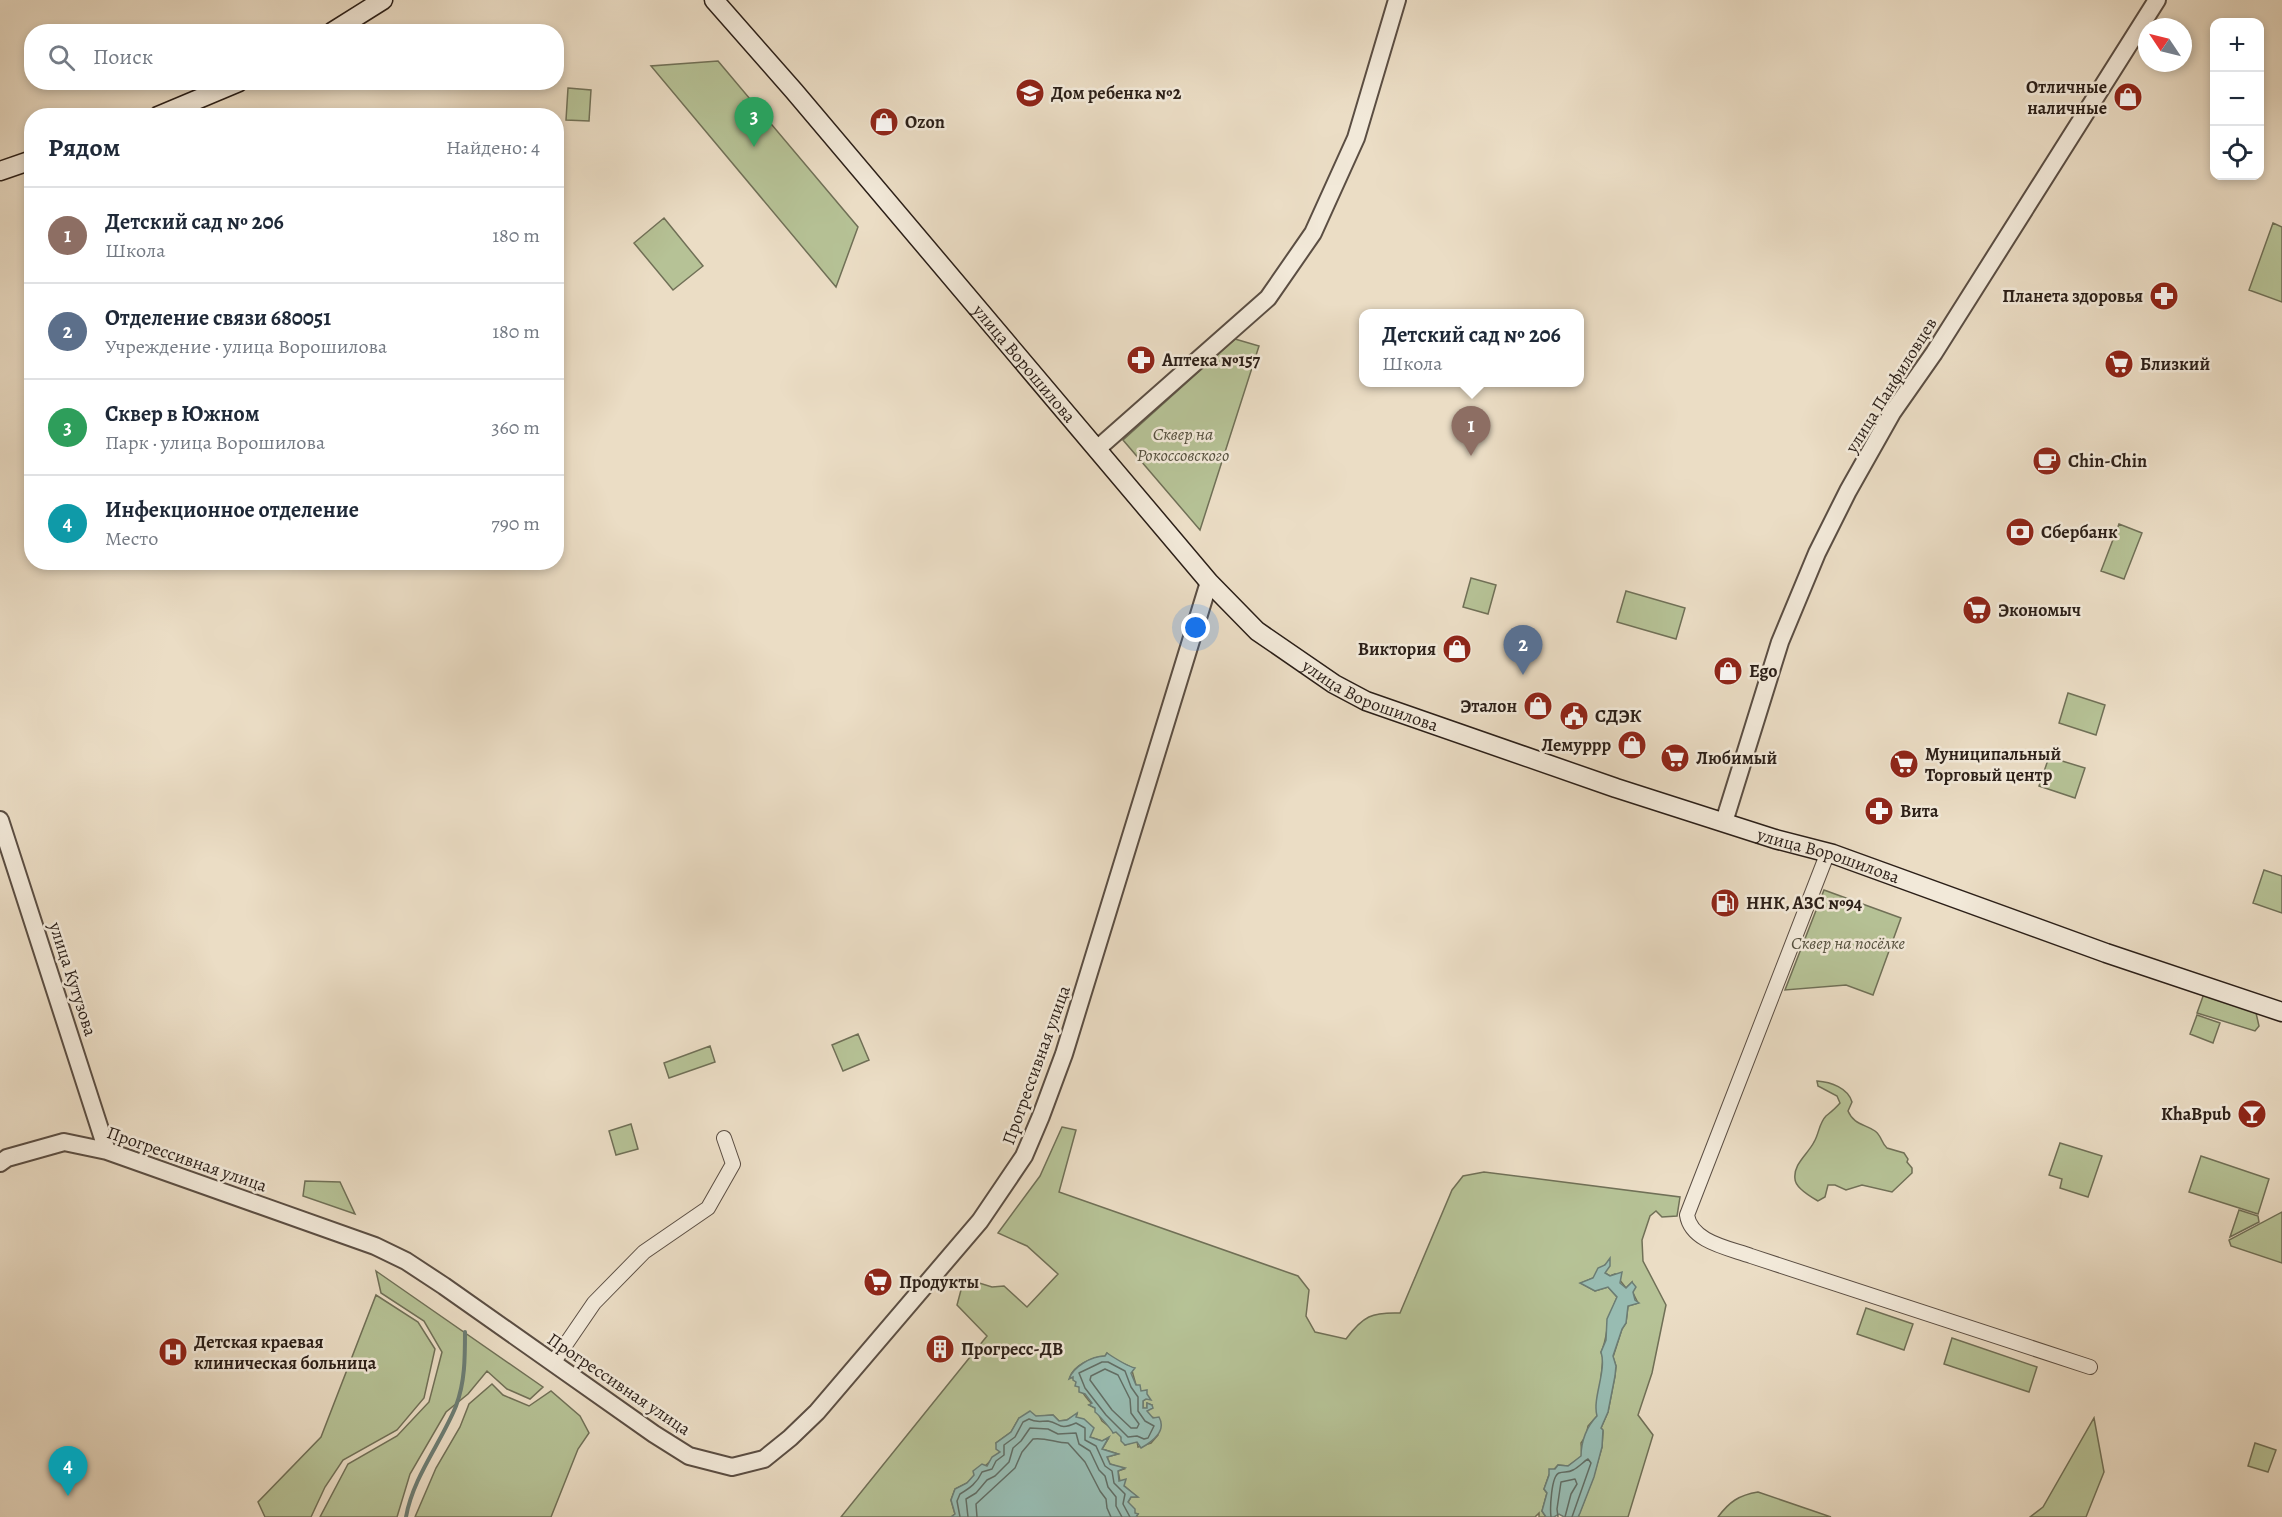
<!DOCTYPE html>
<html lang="ru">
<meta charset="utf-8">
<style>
body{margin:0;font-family:Alegreya,serif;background:#f6f6f7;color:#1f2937}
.controls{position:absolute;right:18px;top:18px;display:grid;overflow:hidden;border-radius:12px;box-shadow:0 3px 9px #0003}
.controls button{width:54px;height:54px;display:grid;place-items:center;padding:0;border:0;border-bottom:2px solid #e0e1e3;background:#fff;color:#1f2937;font:30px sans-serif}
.compass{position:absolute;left:2138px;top:18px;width:54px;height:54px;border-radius:50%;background:#fff;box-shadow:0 3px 9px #0003;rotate:305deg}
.you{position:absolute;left:1196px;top:628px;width:21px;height:21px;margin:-15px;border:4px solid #fff;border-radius:50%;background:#1a73e8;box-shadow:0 0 0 9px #1a73e833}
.badge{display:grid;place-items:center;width:39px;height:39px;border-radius:50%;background:#8f2418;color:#fff;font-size:20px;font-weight:700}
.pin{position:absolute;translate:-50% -50px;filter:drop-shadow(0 2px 3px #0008)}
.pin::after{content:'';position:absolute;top:32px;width:21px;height:18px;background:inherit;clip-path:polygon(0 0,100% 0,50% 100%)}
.popup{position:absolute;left:1359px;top:309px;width:225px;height:78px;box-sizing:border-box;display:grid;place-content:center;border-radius:12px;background:#fff;filter:drop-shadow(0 2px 4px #0005);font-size:20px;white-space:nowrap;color:#747a83}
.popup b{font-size:22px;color:#1f2937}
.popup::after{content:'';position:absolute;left:50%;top:100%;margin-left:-12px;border:12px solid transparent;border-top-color:#fff}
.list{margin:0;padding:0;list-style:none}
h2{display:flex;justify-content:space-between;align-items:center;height:78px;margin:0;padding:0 24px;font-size:26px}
h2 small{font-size:20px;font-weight:400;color:#747a83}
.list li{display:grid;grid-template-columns:39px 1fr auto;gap:18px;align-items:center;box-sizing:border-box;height:96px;padding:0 24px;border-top:2px solid #e0e1e3}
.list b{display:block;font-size:22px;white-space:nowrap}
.list p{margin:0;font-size:20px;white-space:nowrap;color:#747a83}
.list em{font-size:20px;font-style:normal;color:#747a83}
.icon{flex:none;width:33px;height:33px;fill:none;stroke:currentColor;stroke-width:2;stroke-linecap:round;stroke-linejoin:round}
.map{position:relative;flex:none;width:2282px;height:1517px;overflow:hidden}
.search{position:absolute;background:#fff;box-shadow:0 3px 9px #0003;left:24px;top:24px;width:540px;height:66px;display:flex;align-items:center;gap:15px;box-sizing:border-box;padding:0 21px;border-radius:24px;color:#747a83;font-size:22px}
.panel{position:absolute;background:#fff;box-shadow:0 3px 9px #0003;left:24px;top:108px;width:540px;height:462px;border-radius:24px}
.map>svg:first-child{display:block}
.green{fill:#b6c296;stroke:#707057;stroke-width:1.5;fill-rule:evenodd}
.water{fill:#98bcb2;stroke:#6c7d74;stroke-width:1.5}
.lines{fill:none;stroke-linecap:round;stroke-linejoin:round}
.shore{stroke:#626e65;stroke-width:1.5}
.stream{stroke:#6c7d74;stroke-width:4}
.minor-casing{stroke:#5b4e43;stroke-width:16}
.tertiary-casing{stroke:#5b4e43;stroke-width:20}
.secondary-casing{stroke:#2b1f18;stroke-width:21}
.minor{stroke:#f2e9d9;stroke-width:14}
.tertiary{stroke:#f2e9d9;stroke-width:16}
.secondary{stroke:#f2e9d9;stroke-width:18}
.labels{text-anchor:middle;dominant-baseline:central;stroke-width:5;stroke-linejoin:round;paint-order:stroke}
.poi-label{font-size:18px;font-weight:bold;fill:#2b1f18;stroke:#f2e9d9;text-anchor:start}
.street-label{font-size:18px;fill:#2b1f18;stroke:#f2e9d9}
.park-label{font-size:18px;font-style:italic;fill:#55503e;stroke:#f2e9d9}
</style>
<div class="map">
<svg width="2282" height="1517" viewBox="0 0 2282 1517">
<rect width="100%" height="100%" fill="#ebddc5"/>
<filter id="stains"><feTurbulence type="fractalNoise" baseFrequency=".00333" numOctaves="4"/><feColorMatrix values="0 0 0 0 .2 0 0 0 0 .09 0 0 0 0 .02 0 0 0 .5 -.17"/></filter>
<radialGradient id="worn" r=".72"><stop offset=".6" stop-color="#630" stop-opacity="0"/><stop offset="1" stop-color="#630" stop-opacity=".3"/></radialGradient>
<path class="green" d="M718,61L858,227L836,287L651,66Z
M568,88L591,90L589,121L566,120Z
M664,218L703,266L673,290L634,243Z
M2273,223L2282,227V302L2249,290Z
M1235,339L1259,346L1200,530L1123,440Z
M2119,524L2142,533L2124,579L2101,571Z
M1471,578L1496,585L1488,614L1463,607Z
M1626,591L1685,608L1676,639L1617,622Z
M2068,693L2105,705L2096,735L2059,723Z
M2049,757L2085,768L2075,798L2039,786Z
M2264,870L2282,876V913L2253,903Z
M1824,890L1901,918L1873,995L1846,985L1785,990Z
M2206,988L2254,1004L2259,1026L2255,1031L2197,1013Z
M2197,1015L2220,1023L2213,1043L2190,1034Z
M858,1034L869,1060L843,1071L832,1045Z
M710,1046L715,1062L669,1078L664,1063Z
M1817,1081C1831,1082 1848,1088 1852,1102L1848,1111C1854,1125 1865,1124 1875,1131C1882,1136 1881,1143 1887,1148L1904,1153L1908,1159L1907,1162L1912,1168V1173L1892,1192L1862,1185L1846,1190L1835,1185H1828L1825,1197L1818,1201C1811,1197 1795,1187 1795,1179C1793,1164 1808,1154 1814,1142C1819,1134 1819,1123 1826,1116C1831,1112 1835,1109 1840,1103L1837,1096L1818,1086Z
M631,1124L638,1149L616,1155L609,1131Z
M1062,1127L1076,1130L1059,1192L1298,1276L1309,1290L1306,1316L1315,1332L1346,1339C1363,1316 1372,1312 1400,1313L1452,1190L1463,1176L1484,1172L1680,1197L1677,1216L1662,1217L1656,1211L1650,1216L1642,1240L1643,1261L1666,1305L1652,1373L1638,1415L1653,1435L1628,1517H1578L1593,1478L1602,1447L1603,1431L1601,1428L1608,1412L1615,1376L1616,1366L1613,1357L1622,1329L1626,1323L1628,1306L1638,1303L1632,1291V1282L1626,1288L1615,1274L1610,1276L1605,1273V1265L1593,1278L1581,1283L1595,1291L1608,1287L1617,1297C1615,1303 1612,1309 1610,1315C1606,1328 1607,1341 1601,1352L1603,1358L1597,1416L1588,1426L1586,1436L1581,1443L1582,1456L1568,1466L1558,1465L1549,1475L1544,1489L1547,1493L1542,1511L1546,1517H1539V1513L1535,1517H1136L1138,1514H1134L1128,1502L1131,1497H1137L1120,1482L1118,1471L1124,1469L1110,1464L1107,1457L1118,1454L1102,1449L1108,1439L1102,1441L1090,1437L1076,1417L1077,1414L1067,1420L1059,1421L1053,1415L1019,1418L1011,1432L996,1443L1000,1452L967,1483L955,1489L951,1500L955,1514L951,1517H841L987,1336L957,1305L961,1290L973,1281L992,1287L1004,1286L1027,1307L1058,1274L1027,1246L998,1233L1040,1176ZM1107,1353L1113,1359L1131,1367L1136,1385L1146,1399L1143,1401V1408L1147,1409V1403L1152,1405L1147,1411L1150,1417L1156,1418L1158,1435L1151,1443L1138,1447L1137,1441L1125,1445L1120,1435L1102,1421L1095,1408L1089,1405L1092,1404C1085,1398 1079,1387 1073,1377H1070C1074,1365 1093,1357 1105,1356Z
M2060,1143L2102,1156L2088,1197L2060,1188L2062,1179L2049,1175Z
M2201,1156L2269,1179L2258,1214L2189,1192Z
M305,1181L340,1182L355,1214L303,1196Z
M2239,1210L2258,1216L2259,1222L2230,1237Z
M2282,1212V1263L2231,1246L2229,1240Z
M376,1271L543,1387L530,1399L507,1389L487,1371L468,1394L446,1412L410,1474L397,1517H320L348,1464L397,1436L429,1402L442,1352L424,1321L381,1293Z
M376,1295L418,1322L435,1349L424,1398L397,1430L343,1460L325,1487L311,1517H265L258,1502L321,1437Z
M1866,1308L1913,1324L1904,1350L1857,1334Z
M1952,1338L2037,1367L2029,1392L1944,1364Z
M492,1384L503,1395L529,1406L551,1391L580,1416L589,1433L578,1449L551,1517H415L436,1468L460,1427L469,1404Z
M2094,1418L2104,1472L2086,1517H2030L2043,1507Z
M2255,1443L2276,1450L2268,1472L2248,1466Z
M1758,1492L1831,1517H1718C1729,1502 1739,1495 1758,1492Z"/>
<path class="water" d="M1610,1258V1266L1605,1273L1610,1276L1622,1272L1620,1283L1626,1288L1632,1282L1636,1287L1633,1292L1635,1300L1639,1303L1628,1306L1626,1323L1622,1329L1613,1356L1616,1366L1615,1376L1608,1412L1601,1428L1603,1430L1602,1447L1594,1477L1580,1513L1578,1517H1564L1559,1514L1554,1517H1546L1542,1511L1547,1493L1544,1489L1549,1475V1469H1555L1558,1465L1568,1466L1581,1456C1581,1441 1587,1426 1597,1416C1592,1398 1607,1371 1601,1352L1606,1340L1607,1319L1617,1297L1608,1287L1595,1291L1580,1283L1593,1278L1598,1268L1605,1265Z
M1107,1353C1113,1357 1127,1366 1135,1368L1131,1373L1136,1385H1140L1141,1391L1147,1390V1394L1151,1400L1146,1399L1143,1401V1408H1147V1403L1152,1405L1153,1408L1147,1411L1153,1418L1159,1417C1167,1431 1152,1442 1141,1448L1137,1442L1125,1445L1121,1441V1437L1116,1432L1113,1433C1112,1430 1098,1414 1095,1412V1408L1089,1405L1092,1403L1085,1394L1079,1392V1387L1075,1386L1076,1382L1073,1380V1377L1069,1379C1073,1367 1091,1356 1105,1356Z
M1030,1411L1036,1416L1053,1415L1059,1421L1067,1420L1077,1413L1076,1417L1084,1419L1094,1428L1090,1437L1102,1441L1109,1437L1102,1449L1118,1454L1107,1457L1110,1464L1125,1468L1118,1471L1119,1481L1126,1479L1124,1486L1138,1497H1131L1128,1502L1135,1509V1513L1138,1514L1136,1517H951L955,1514L951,1500L955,1489L967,1483L974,1475L973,1471L982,1464L987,1466L992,1457L1000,1452L996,1449V1443L1011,1432L1019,1418Z"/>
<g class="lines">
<path class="shore" d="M1102,1362H1108L1125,1371L1131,1387L1138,1397V1411L1145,1421L1154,1426L1148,1438L1144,1439L1137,1436L1128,1437L1106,1415L1085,1388L1079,1373Z
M1105,1369L1118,1375L1130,1399L1131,1413L1139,1424L1137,1428H1131L1112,1410L1090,1380L1091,1376Z
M960,1517L957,1501L960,1494C970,1488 977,1483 982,1472L992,1469L996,1461L1004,1455V1445L1015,1437L1023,1422L1029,1419C1036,1423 1041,1421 1048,1421C1061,1423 1058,1431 1076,1423L1085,1428V1440L1096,1446L1105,1466L1112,1471L1114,1483L1125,1494L1123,1504L1130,1517
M968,1517L966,1499L976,1493L987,1480L995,1476L1009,1462L1013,1448L1021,1441L1030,1428L1048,1429L1058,1434L1076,1433L1079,1444L1090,1451L1099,1470L1105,1476L1108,1487L1116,1497V1506L1122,1517
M977,1517L976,1504L1015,1468L1022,1452L1033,1439C1045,1437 1056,1443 1068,1443L1085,1462L1100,1491L1106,1499L1107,1508L1111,1517
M1551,1517C1550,1509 1551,1476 1559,1473C1564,1471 1568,1473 1573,1470C1579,1467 1583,1462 1588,1459L1591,1463L1572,1517
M1558,1517L1557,1509L1561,1482L1575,1479L1577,1484L1571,1494L1565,1517"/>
<path class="stream" d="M406,1517C413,1477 441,1443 456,1406C465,1382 465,1358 465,1332"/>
<g class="minor-casing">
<path id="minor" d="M1828,852L1687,1215C1691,1242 1729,1248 1751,1256L2090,1367
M553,1363L594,1303L644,1252L708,1208L733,1164L724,1138"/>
</g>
<g class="tertiary-casing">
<path id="tertiary" d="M1097,449L1268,298L1313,233L1356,138L1397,0
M0,820L107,1151
M1724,822L1780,642L1817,553L1848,491L1892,413L1934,353L2157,0
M0,1163L7,1158L64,1142L107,1151L375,1246L406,1261L444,1286L654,1434L689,1456L732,1467L764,1459L790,1438L817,1412L980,1221L1024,1156L1041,1116L1064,1054L1209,582"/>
</g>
<g class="secondary-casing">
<g id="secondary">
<path id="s1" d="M714,0L794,91L1209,582L1257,631L1334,684L1366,701L1616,788L1775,839L1833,854L2106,953L2282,1012"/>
<path d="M332,32L383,0"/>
<path d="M158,116L239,82"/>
<path d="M0,171L32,160"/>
</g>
</g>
<use href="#minor" class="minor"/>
<use href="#tertiary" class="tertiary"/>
<use href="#secondary" class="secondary"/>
</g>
<defs>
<g id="school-disc" transform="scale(1.5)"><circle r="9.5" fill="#8f2418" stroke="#f2e9d9"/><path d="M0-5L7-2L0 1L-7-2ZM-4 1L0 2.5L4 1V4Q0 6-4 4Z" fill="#fff"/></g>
<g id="shop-disc" transform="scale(1.5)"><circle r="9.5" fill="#8f2418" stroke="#f2e9d9"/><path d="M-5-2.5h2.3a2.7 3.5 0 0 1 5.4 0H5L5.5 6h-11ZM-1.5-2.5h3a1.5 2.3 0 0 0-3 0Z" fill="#fff"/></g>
<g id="pharmacy-disc" transform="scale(1.5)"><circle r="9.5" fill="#8f2418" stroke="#f2e9d9"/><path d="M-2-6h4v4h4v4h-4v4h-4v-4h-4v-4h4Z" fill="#fff"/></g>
<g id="supermarket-disc" transform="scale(1.5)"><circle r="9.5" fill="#8f2418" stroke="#f2e9d9"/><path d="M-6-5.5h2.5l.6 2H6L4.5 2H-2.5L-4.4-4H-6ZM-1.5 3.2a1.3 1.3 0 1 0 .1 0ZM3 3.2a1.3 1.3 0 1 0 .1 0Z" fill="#fff"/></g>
<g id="cafe-disc" transform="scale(1.5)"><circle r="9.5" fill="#8f2418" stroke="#f2e9d9"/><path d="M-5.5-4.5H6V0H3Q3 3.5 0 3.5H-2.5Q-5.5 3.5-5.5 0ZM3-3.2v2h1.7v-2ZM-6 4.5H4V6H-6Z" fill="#fff"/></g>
<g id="bank-disc" transform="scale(1.5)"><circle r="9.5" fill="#8f2418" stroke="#f2e9d9"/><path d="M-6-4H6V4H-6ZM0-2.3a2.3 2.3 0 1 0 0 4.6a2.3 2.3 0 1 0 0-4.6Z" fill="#fff"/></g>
<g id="civic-disc" transform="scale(1.5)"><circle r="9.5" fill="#8f2418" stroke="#f2e9d9"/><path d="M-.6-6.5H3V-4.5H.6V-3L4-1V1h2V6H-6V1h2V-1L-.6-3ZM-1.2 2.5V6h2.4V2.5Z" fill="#fff"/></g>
<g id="fuel-disc" transform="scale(1.5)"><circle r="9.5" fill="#8f2418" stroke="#f2e9d9"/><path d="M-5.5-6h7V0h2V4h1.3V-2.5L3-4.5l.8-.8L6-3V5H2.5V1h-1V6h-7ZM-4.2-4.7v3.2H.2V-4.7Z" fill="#fff"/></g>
<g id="bar-disc" transform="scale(1.5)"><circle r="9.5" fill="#8f2418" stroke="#f2e9d9"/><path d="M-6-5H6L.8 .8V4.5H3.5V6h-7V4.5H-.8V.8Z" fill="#fff"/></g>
<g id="building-disc" transform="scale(1.5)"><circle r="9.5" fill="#8f2418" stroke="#f2e9d9"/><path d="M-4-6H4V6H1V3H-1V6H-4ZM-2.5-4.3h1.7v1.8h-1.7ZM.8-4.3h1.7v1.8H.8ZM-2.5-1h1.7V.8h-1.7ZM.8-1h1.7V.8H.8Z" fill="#fff"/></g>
<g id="hospital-disc" transform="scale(1.5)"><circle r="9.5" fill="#8f2418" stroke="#f2e9d9"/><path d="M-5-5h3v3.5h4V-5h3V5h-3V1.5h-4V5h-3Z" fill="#fff"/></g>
</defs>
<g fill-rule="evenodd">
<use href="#school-disc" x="1030" y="93"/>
<use href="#shop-disc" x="2128" y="97"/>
<use href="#shop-disc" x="884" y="122"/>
<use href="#pharmacy-disc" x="2164" y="296"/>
<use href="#pharmacy-disc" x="1141" y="360"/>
<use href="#supermarket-disc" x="2119" y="364"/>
<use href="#cafe-disc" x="2047" y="461"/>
<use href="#bank-disc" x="2020" y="532"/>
<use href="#supermarket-disc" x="1977" y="610"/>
<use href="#shop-disc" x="1457" y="649"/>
<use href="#shop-disc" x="1728" y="671"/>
<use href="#shop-disc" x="1538" y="706"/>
<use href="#civic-disc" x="1574" y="716"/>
<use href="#shop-disc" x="1632" y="745"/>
<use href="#supermarket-disc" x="1675" y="758"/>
<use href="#supermarket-disc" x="1904" y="764"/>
<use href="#pharmacy-disc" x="1879" y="811"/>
<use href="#fuel-disc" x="1725" y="903"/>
<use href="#bar-disc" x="2252" y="1114"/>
<use href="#supermarket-disc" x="878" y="1282"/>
<use href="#building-disc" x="940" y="1349"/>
<use href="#hospital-disc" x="173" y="1352"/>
</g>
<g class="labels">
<g class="poi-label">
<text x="2107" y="87" text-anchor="end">Отличные<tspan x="2107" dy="21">наличные</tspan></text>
<text x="1051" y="93">Дом ребенка №2</text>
<text x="905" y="122">Ozon</text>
<text x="2143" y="296" text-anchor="end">Планета здоровья</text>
<text x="1162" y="360">Аптека №157</text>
<text x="2140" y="364">Близкий</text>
<text x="2068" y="461">Chin-Chin</text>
<text x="2041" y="532">Сбербанк</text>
<text x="1998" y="610">Экономыч</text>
<text x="1436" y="649" text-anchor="end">Виктория</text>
<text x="1749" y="671">Ego</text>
<text x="1517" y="706" text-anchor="end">Эталон</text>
<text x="1595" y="716">СДЭК</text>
<text x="1611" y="745" text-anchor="end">Лемуррр</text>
<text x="1925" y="754">Муниципальный<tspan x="1925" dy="21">Торговый центр</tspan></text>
<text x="1696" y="758">Любимый</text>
<text x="1900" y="811">Вита</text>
<text x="1746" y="903">ННК, АЗС №94</text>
<text x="2231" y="1114" text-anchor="end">KhaBpub</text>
<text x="899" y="1282">Продукты</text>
<text x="194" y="1342">Детская краевая<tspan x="194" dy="21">клиническая больница</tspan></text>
<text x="961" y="1349">Прогресс-ДВ</text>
</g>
<g class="street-label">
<text stroke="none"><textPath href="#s1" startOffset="478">улица Ворошилова</textPath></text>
<text transform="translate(1891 385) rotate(-58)">улица Панфиловцев</text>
<text stroke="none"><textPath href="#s1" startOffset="964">улица Ворошилова</textPath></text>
<text stroke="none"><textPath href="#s1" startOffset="1450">улица Ворошилова</textPath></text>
<text transform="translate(73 979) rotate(72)">улица Кутузова</text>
<text transform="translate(1036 1065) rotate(-70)">Прогрессивная улица</text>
<text transform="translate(187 1159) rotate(19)">Прогрессивная улица</text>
<text transform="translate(619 1384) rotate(34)">Прогрессивная улица</text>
</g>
<g class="park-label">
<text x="1183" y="434">Сквер на<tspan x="1183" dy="21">Рокоссовского</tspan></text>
<text x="1848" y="943">Сквер на посёлке</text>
</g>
</g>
<rect width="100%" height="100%" filter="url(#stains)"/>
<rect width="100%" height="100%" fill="url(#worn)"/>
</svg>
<div class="controls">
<button>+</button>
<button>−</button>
<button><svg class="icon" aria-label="locate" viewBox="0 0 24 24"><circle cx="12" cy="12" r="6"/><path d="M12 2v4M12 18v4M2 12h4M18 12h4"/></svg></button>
</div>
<svg class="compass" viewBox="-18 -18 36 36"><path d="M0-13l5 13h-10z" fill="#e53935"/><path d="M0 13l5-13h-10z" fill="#747a83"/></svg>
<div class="you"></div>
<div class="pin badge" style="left:1471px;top:456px;background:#8d6e63">1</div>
<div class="popup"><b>Детский сад № 206</b>Школа</div>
<div class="pin badge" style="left:1523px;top:675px;background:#5c6f8a">2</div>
<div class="pin badge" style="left:754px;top:147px;background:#2e9e5b">3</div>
<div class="pin badge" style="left:68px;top:1496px;background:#0f9aa8">4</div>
<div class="search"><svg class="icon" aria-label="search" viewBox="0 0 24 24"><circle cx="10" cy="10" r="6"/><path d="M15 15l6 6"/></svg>Поиск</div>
<section class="panel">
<h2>Рядом<small>Найдено: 4</small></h2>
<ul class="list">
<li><span class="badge" style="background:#8d6e63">1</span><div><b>Детский сад № 206</b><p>Школа</p></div><em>180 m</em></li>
<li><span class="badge" style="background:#5c6f8a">2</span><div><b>Отделение связи 680051</b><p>Учреждение · улица Ворошилова</p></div><em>180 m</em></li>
<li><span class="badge" style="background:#2e9e5b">3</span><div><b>Сквер в Южном</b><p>Парк · улица Ворошилова</p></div><em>360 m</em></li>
<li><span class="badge" style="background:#0f9aa8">4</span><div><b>Инфекционное отделение</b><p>Место</p></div><em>790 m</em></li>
</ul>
</section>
</div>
